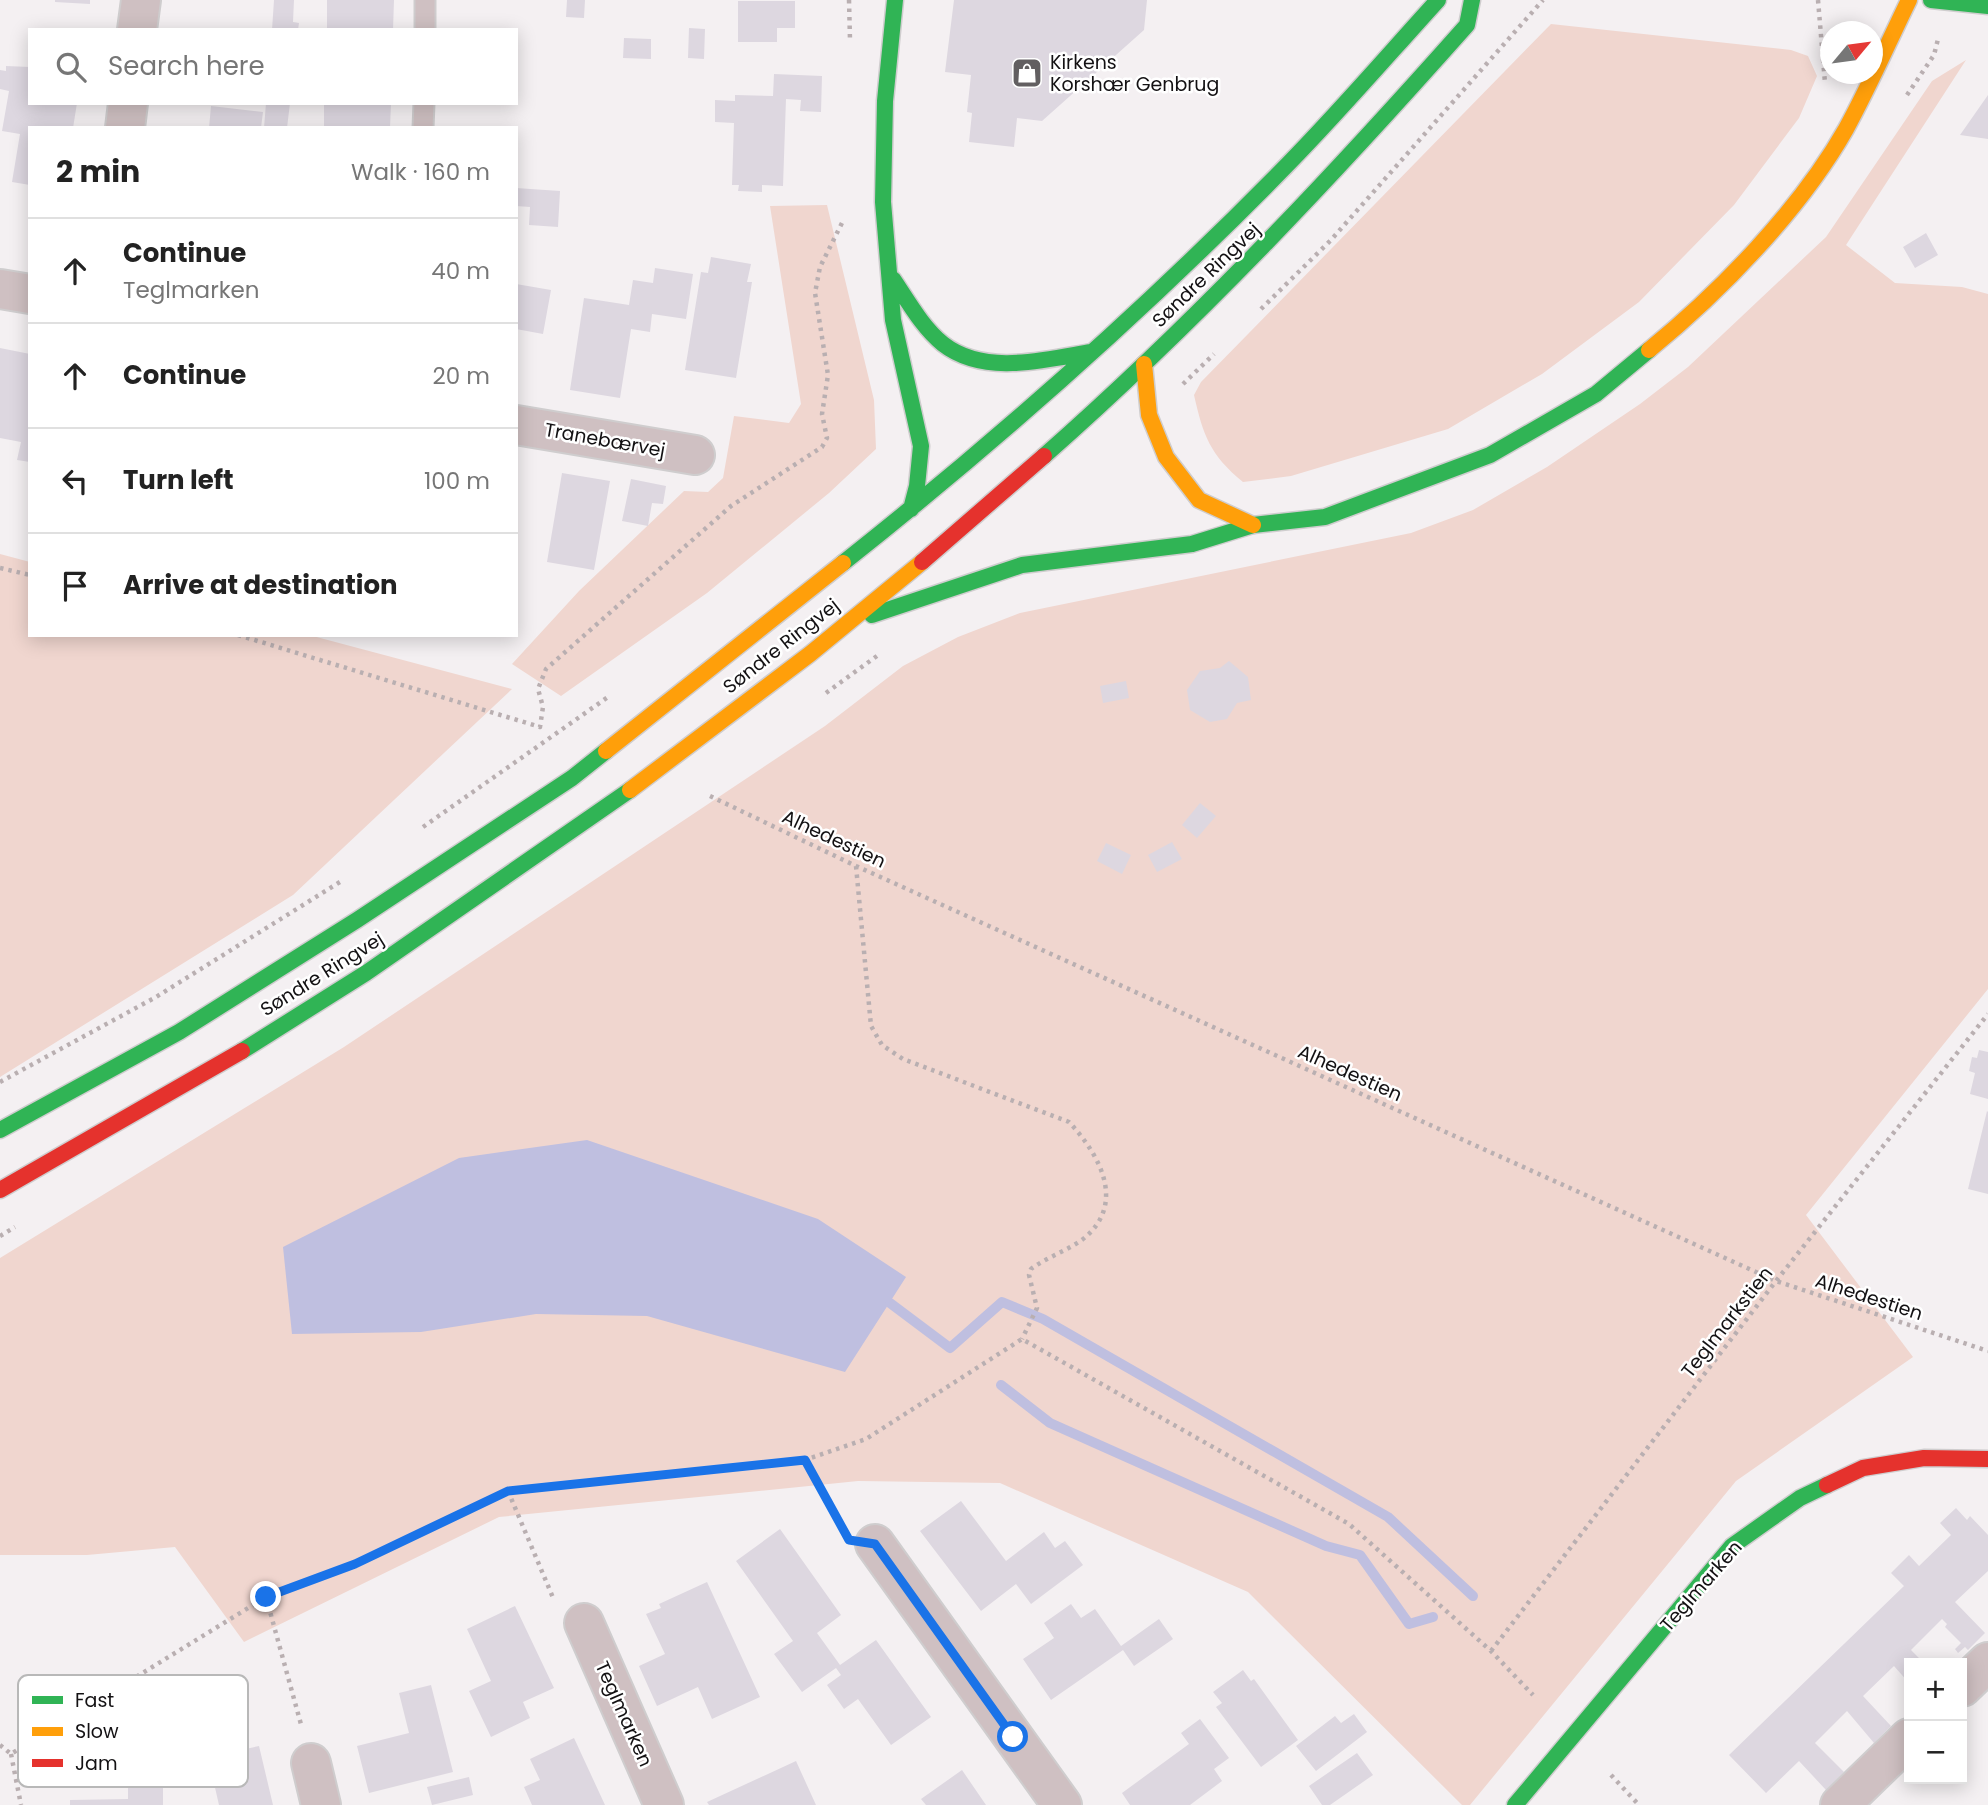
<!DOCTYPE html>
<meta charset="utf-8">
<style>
body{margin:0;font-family:Poppins,sans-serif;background:#f2f2f2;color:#222}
.controls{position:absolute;right:21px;bottom:21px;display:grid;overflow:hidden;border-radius:0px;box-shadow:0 4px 18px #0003}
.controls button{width:63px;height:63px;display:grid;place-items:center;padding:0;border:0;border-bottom:2px solid #e0e0e0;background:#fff;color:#222;font:35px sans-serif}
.compass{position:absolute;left:1820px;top:21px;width:63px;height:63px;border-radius:50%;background:#fff;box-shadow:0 4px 18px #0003;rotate:61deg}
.stop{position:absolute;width:21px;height:21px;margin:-16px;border:5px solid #1a73e8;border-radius:50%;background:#fff}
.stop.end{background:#1a73e8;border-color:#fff;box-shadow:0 2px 7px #0008}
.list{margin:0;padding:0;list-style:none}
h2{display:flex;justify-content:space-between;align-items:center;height:91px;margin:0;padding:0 28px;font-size:30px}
h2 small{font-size:23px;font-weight:400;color:#767676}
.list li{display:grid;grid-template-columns:46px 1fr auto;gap:21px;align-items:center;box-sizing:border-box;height:105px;padding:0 28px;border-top:2px solid #e0e0e0}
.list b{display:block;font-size:26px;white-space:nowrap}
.list p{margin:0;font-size:23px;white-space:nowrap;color:#767676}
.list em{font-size:23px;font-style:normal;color:#767676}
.icon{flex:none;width:38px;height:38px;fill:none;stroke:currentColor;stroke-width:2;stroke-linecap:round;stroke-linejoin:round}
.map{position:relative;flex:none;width:1988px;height:1805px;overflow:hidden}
.search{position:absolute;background:#fff;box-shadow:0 4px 18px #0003;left:28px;top:28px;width:490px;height:77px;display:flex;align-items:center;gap:18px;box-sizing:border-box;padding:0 24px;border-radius:0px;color:#767676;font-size:26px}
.panel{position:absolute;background:#fff;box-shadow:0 4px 18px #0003;left:28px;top:126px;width:490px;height:511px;border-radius:0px}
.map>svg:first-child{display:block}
.green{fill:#f0d6cf}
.water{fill:#bfbfe0}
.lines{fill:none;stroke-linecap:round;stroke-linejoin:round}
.stream{stroke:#bfbfe0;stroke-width:10}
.building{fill:#ddd7e0}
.lane-casing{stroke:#cfcdce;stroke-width:23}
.street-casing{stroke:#cfcdce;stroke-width:42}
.fast-casing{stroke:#cfcdce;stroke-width:19}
.slow-casing{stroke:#cfcdce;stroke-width:19}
.jam-casing{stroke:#cfcdce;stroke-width:19}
.path{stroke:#b9afb1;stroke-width:4.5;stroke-dasharray:3.5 5;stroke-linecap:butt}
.lane{stroke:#cfc0c2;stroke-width:19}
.street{stroke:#cfc0c2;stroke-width:38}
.fast{stroke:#30b455;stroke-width:16}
.slow{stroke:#ff9f0a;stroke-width:16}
.jam{stroke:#e5322d;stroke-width:16}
.route{stroke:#1a73e8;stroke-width:9}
.labels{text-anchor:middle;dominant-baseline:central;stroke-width:5;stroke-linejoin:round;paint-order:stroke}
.poi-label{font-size:19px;fill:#131113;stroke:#fff;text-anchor:start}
.street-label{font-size:19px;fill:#131113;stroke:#fff}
.key{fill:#fff;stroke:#b8b8b8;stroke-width:2}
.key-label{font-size:19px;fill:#131113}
</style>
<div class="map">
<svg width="1988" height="1805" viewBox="0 0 1988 1805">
<rect width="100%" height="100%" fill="#f4f0f2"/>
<path class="green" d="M1551,24L1791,50L1808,56L1817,76L1799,118L1734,205L1639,302L1542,374L1448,429L1291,476L1243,482C1210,455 1203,435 1194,395L1201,382Z
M1966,60L1846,245L1895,283L1962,287L1988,294V989L1806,1215L1913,1357L1736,1481L1470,1805H1462L1248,1592L1000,1483L858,1481L499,1517L244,1642L175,1547L87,1555H0V1258L344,1047L825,726L903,666L958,637L1020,613L1411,533L1473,510L1547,467L1640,404L1688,367L1826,237L1932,81Z
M827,205L874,400L876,449L829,493L707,593L561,696L512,664L579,591L684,491L708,492L723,478L734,416L789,423L801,404L770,206Z
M0,554L30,562V635H309L512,689L293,895L0,1077Z"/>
<path class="water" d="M587,1140L818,1219L906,1277L845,1372L647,1316L536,1314L421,1332L292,1334L283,1247L459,1158Z"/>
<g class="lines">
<path class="stream" d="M890,1303L950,1348L1002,1302L1043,1319L1388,1517L1473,1596
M1001,1385L1050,1423L1326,1546L1360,1555L1409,1624L1433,1617"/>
</g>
<path class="building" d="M55,0H90V4L55,2Z
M274,0H294L293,22L299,23L298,30H272Z
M327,0H394L393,30H327Z
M567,0H585L584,18L566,17Z
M954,0H1147L1144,30L1042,121L1017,118L1014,147L969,142L972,113L967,112L971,75L945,72Z
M738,1H795V28H777V42H738Z
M689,28L705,29L704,59L688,58Z
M624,38L651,39V59L623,58Z
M6,66L30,67V103H77L73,128H30V185L12,182L20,134L2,131L9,91L0,89V70L6,71Z
M774,74L822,76L821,112L800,111L801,100L786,99L783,186L762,185V192L738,191L739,185H732L734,123L715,122V100L735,101V95L773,96Z
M1988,95V139L1960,135Z
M266,103H290L287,128H264Z
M324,103H391L390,128H324Z
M211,106L263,112L261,128H209Z
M516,188L560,191L558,227L529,225L530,207L516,206Z
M1926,233L1938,255L1915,268L1903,247Z
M711,257L751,264L747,282H752L736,378L685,370L701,272L708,273Z
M655,268L693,274L686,319L652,314L650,332L631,329L620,398L570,390L584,298L629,305L633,280L653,283Z
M516,284L551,290L543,334L516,329Z
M0,348L30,354V462L17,460L21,442L0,438Z
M562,473L610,481L594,570L547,562Z
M631,479L666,486L663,504L652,503L648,526L622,521Z
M1229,661L1248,677L1251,700L1237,703L1227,719L1210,722L1190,710L1187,690L1200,671L1220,668Z
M1126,681L1129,698L1103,703L1100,686Z
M1200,803L1216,816L1197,838L1182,825Z
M1172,842L1182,859L1157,872L1148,855Z
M1106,843L1131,855L1122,874L1097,861Z
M1979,1050L1988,1052V1099L1970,1094L1975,1073L1969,1071L1972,1057L1977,1058Z
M1987,1111L1988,1112V1194L1968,1189Z
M961,1501L1006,1561L1044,1532L1055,1548L1065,1541L1083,1565L1031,1604L1016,1584L981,1611L920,1531Z
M1956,1508L1967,1520L1970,1516L1988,1535V1571L1955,1602L1985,1633L1968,1650L1965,1647L1958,1653L1955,1649L1961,1643L1945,1627L1947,1624L1942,1619L1911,1650L1924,1663H1909V1683L1894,1666L1863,1696L1891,1726L1874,1743L1847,1711L1815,1743L1844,1772L1826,1790L1799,1761L1766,1793L1729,1755L1904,1586L1891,1573L1909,1555L1919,1566L1951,1535L1940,1523Z
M780,1529L841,1615L817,1633L840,1665L876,1640L931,1717L891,1745L858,1699L844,1709L827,1685L841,1675L836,1668L802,1692L774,1654L793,1641L736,1561Z
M707,1582L760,1697L712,1719L698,1687L657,1706L639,1666L665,1654L646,1614L661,1608L659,1604Z
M1071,1604L1081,1618L1095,1609L1121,1646L1159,1619L1173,1639L1134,1666L1123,1650L1051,1700L1023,1659L1054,1638L1044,1623Z
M515,1606L554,1688L523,1702L530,1718L491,1737L469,1691L491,1681L467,1629Z
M1243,1670L1251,1681L1254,1679L1298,1740L1261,1767L1216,1707L1222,1703L1213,1692Z
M431,1685L453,1772L369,1793L357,1746L409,1733L399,1693Z
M1354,1714L1367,1732L1316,1771L1296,1746L1335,1716L1341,1723Z
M1200,1719L1229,1758L1214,1769L1222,1781L1190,1805H1130L1122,1793L1189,1744L1181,1733Z
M574,1738L605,1805H532L524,1787L540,1780L530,1759Z
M259,1746L273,1805H219L208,1757Z
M1357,1753L1373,1775L1330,1805H1322L1309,1786Z
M796,1761L816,1805H709L707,1802Z
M132,1765H151V1773H163V1805H70V1800L128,1799V1775L132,1774Z
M962,1770L986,1805H926L921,1799Z
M469,1777L473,1795L432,1805L427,1787Z"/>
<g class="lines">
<g class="lane-casing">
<path id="lane" d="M425,30V0
M423,128L424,103"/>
</g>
<g class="street-casing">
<path id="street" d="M137,30L141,0
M125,128L128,103
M0,289L30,294
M516,425L695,455
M875,1544L1062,1805
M584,1623L664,1805
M1962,1687L1988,1662
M311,1763L321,1805
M1840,1805L1909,1738"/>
</g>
<g class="fast-casing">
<path id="fast" d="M895,0L885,101L883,202L893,320L921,446L917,486L911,509
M1931,0L1988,6
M893,279C908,301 922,327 943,344C984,376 1044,360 1091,352
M1044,456C1196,322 1333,176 1467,25L1472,0
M843,563C997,441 1151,304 1288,164C1340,111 1388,55 1438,0
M872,615L1022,565L1192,544L1253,525L1325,517L1490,455L1596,394L1649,350
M242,1051L366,973L630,790
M0,1130L179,1032L357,920L572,778L606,751
M1515,1805L1732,1546L1800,1498L1827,1485"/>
</g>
<g class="slow-casing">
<path id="slow" d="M1649,350C1720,292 1800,210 1846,129C1869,87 1888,43 1909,0
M1144,364L1149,415L1166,457L1199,500L1253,525
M606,751L843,563
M630,790L810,654L922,562"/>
</g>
<g class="jam-casing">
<path id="jam" d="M922,562L1044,456
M0,1190L242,1051
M1827,1485L1863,1468L1924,1458L1988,1459"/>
</g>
<path class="path" d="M849,0L850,40
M1818,0L1825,83
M1907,95L1934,55L1938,39
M1261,309L1331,240L1543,0
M1183,384L1214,354
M0,568L30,575
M238,635L540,727L543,707L538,689L546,669L731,506L822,447L827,438L822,414L828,375L815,293L820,267L844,219
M826,693L881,653
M710,796L856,866L1776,1281L1988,1351
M423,827L608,697
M856,866L871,1026L882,1045L903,1059L1069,1122C1100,1155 1127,1204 1083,1239C1067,1251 1047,1257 1031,1269L1029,1275L1037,1308L1022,1339
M0,1082L156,997L343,880
M0,1236L15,1227
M805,1460L841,1527
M508,1491L554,1600
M266,1597L302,1728
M1491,1651L1776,1281L1988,1014
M0,1745L11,1754L266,1597L355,1564L508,1491L805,1460L866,1439L1022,1339L1349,1524L1491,1651L1533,1695
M11,1754L21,1805
M1611,1775L1639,1805"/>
<use href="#lane" class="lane"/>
<use href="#street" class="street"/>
<use href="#fast" class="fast"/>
<use href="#slow" class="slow"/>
<use href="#jam" class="jam"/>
</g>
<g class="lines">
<path class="route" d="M266,1597L355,1564L508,1491L805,1460L849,1540L875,1544L1013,1737"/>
</g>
<defs>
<g id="shop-square" transform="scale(1.575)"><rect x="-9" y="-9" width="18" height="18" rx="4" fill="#625f61" stroke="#fff"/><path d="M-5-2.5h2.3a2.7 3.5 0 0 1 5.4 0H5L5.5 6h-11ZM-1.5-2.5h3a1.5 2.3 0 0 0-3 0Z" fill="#fff"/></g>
</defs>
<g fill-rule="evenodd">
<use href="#shop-square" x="1027" y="73"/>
</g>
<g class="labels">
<g class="poi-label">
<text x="1050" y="62">Kirkens<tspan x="1050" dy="22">Korshær Genbrug</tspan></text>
</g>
<g class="street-label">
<text transform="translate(1206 275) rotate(-44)">Søndre Ringvej</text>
<text transform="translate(605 440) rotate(10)">Tranebærvej</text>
<text transform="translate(781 646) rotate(-38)">Søndre Ringvej</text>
<text transform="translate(834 839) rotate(25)">Alhedestien</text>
<text transform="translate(322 974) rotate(-32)">Søndre Ringvej</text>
<text transform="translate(1350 1073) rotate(24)">Alhedestien</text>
<text transform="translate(1869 1297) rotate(18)">Alhedestien</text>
<text transform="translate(1727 1322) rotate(-52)">Teglmarkstien</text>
<text transform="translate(1701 1586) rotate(-49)">Teglmarken</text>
<text transform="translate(624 1714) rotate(66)">Teglmarken</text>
</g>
</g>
<rect x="18" y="1675" width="230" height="112" rx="10" class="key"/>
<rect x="32" y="1696" width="31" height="8" fill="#30b455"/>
<rect x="32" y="1727" width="31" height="9" fill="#ff9f0a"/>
<rect x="32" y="1759" width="31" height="8" fill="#e5322d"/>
<g class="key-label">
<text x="75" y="1707">Fast</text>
<text x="75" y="1738">Slow</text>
<text x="75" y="1770">Jam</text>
</g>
</svg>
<div class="controls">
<button>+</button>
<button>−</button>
</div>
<svg class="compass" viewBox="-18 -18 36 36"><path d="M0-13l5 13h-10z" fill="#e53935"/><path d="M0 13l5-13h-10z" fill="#767676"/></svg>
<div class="stop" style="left:1013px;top:1737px"></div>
<div class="stop end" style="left:266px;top:1597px"></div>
<div class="search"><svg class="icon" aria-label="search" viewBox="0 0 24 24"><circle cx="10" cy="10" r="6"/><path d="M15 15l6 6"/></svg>Search here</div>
<section class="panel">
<h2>2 min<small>Walk · 160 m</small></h2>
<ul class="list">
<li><svg class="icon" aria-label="ahead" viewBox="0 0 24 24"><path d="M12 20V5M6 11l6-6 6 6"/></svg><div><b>Continue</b><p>Teglmarken</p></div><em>40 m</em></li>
<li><svg class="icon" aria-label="ahead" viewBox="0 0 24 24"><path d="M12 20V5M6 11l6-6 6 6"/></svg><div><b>Continue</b></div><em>20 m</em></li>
<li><svg class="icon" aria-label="left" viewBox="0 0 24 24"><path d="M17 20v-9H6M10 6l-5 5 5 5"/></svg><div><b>Turn left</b></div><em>100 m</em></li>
<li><svg class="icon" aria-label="arrive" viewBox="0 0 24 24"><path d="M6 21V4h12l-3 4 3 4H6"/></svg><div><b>Arrive at destination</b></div></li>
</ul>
</section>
</div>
